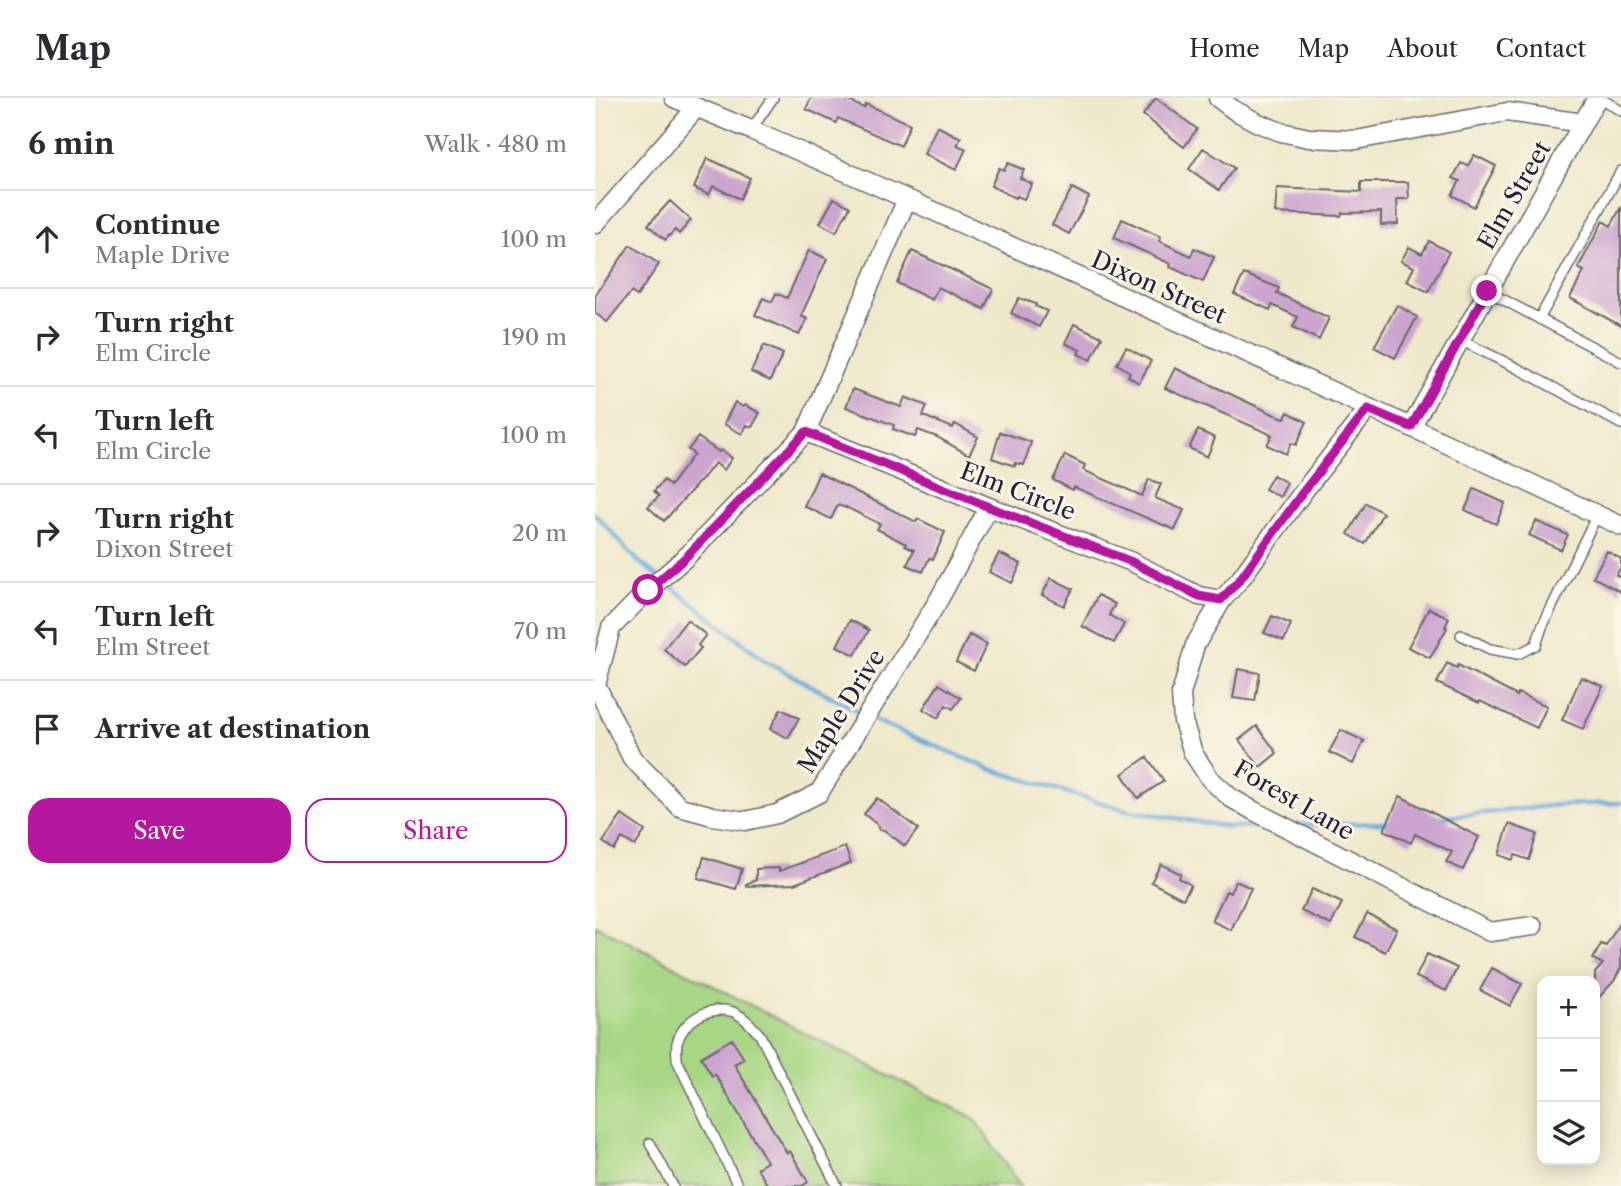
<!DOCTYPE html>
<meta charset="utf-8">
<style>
body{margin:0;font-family:"Libre Caslon Text",serif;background:#f2f2f3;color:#2b2b33}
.controls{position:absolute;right:21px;bottom:21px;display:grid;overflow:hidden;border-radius:14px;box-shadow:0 4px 18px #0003}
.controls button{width:63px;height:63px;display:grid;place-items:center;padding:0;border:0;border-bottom:2px solid #e1e1e2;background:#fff;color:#2b2b33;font:35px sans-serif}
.stop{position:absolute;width:21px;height:21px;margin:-16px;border:5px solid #b5179e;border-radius:50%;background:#fff}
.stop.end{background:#b5179e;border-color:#fff;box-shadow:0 2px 7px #0008}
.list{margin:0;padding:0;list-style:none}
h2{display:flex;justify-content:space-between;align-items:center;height:91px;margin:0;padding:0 28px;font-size:30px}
h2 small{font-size:23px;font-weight:400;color:#7c7c81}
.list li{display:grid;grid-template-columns:46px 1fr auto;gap:21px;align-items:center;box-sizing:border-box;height:98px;padding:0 28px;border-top:2px solid #e1e1e2}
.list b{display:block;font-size:26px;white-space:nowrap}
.list p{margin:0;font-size:23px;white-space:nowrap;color:#7c7c81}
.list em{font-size:23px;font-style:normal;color:#7c7c81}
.actions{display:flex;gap:14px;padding:21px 28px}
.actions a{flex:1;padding:16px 0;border:2px solid #b5179e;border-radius:21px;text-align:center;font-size:24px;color:#b5179e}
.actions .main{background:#b5179e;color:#fff}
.icon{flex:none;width:38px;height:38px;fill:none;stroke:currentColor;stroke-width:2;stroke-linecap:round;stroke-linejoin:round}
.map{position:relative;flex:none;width:1026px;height:1088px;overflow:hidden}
header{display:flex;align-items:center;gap:42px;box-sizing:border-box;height:98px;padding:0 35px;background:#fff;border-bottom:2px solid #e1e1e2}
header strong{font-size:33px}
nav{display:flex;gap:38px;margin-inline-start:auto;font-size:24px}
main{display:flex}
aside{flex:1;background:#fff}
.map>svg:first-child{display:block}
.green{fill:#a8d784;stroke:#657c60;stroke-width:2}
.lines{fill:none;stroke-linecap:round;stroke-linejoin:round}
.stream{stroke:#64a9da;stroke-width:4.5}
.building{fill:#cba4cf}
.lane-casing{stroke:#6a676d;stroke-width:12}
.street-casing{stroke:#6a676d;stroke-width:21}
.lane{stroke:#fff;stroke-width:9}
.street{stroke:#fff;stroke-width:18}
.route{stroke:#b5179e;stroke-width:9}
.labels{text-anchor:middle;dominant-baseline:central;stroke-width:6;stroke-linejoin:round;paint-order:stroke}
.street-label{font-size:24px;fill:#22223b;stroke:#fcf5e5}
</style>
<header>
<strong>Map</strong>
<nav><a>Home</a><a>Map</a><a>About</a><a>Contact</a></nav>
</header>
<main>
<aside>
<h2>6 min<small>Walk · 480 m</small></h2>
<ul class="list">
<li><svg class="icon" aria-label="ahead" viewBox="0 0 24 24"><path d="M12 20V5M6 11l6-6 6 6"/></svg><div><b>Continue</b><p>Maple Drive</p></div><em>100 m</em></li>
<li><svg class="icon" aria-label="right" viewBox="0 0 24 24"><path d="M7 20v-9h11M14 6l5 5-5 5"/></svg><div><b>Turn right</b><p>Elm Circle</p></div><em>190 m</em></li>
<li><svg class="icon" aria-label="left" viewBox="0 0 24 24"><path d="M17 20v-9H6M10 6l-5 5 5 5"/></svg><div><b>Turn left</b><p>Elm Circle</p></div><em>100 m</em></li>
<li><svg class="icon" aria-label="right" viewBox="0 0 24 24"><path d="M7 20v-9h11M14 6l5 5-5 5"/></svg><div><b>Turn right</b><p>Dixon Street</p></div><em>20 m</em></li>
<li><svg class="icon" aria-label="left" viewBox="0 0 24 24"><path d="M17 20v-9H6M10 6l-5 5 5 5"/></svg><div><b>Turn left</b><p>Elm Street</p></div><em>70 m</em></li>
<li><svg class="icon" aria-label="arrive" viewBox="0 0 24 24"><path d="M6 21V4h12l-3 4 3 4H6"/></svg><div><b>Arrive at destination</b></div></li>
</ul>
<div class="actions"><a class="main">Save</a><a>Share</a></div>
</aside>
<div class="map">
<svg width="1026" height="1088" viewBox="0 0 1026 1088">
<rect width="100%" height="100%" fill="#fcf5e5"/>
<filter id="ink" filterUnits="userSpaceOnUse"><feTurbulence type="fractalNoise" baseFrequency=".0143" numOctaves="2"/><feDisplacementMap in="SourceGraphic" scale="14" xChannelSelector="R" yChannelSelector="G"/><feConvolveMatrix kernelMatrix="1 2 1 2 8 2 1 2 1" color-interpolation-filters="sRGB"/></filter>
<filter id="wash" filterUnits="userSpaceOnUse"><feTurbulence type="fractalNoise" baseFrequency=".00686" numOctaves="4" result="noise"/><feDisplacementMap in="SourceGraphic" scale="28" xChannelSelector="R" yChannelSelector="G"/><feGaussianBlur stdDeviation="1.57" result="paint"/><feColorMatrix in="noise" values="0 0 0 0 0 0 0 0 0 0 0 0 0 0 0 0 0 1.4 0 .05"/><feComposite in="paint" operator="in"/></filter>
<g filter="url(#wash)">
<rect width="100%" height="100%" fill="#efe8cb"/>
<path class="green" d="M0,827L225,943L379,1020L425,1088H0Z"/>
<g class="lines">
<path class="stream" d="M0,416L43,463L63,478
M69,483L171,563L268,616
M276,621L395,671L530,712L634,729L673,728
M842,720L963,707L1026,705
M702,727L795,725"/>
</g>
<g id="blocks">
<path class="building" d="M216,0H247L269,10L271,6L315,26L306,48L243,20L241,25L211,11Z
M561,0L602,31L589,49L548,17Z
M342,28L366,40L362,47L371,51L361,72L329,56Z
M608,50L639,70L624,92L594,71Z
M879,57L901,68L879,109L857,97L865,83L858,80L866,65L873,68Z
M112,60L155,80L145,101L118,88L114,97L99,90Z
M413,65L429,72L425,80L437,86L429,101L422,98L420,100L396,88L404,70L409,72Z
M766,84H813L814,101H802L803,126L786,127V114L747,115L746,118L680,115L682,90L766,94Z
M477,90L494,99L474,136L457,127Z
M239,100L255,109L241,134L225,125Z
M75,103L96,122L84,136L80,132L70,142L53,127Z
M1026,109V228L975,200L989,173L983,170L1008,123L1016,128Z
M527,121L566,139L564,143L596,158L599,150L619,159L608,184L575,169L576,166L519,140Z
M834,143L854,154L833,194L812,183L819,169L806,163L814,149L827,156Z
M35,147L64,166L42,198L36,194L12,224L0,215V198Z
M214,152L232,161L206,218L212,221L204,237L160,217L168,200L177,204L181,195L192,200Z
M317,153L398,191L389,211L343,189L337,202L302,185Z
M649,176L684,190L682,195L734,220L724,242L698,229L703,219L677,207L675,212L639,196Z
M424,200L441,206L440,208L452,213L444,229L416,215Z
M802,207L822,219L800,260L779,249Z
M479,226L507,239L496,262L483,256L485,252L470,245Z
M169,247L188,256L175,283L156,274Z
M531,249L556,263L544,285L533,278L535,274L522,266Z
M580,270L680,317L690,320L693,314L712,324L701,347L696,345L691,356L672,347L677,337L570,290Z
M258,291L306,309L310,299L332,308L328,318L358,330L360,326L383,339L374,357L342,339L323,332L320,339L298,331L299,327L251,309Z
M140,304L148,309L150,307L165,315L157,329L152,327L147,336L129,326Z
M603,332L620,340L612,359L594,350Z
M405,334L436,344L429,367L420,365V368L397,360Z
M103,339L124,354L126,352L137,360L129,372L120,365L105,384H104L69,423L53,409L64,398L59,393L69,382L75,388L99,356L93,352Z
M470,357L490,367L488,372L547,398L554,381L566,386L560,400L589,412L580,432L479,389L478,392L458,382Z
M224,375L321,424L323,421L350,434L338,461L334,460L328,474L312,467L319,452L310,448L311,446L282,431L285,426L251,409V410L243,407L236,421L209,408Z
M678,377L692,385L685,399L670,391Z
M879,391L910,405L901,426L870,412Z
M771,405L788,415L770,446L753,436Z
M941,423L973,437L966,452L934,437Z
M1012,453L1026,461V469L1021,477L1026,480V494L998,479Z
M404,455L426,466L417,485L394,474Z
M456,480L478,491L469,508L447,497Z
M503,497L520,506L514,517L529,526L519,545L487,528Z
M834,510L854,520L850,529L852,530L835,560L813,549Z
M677,518L696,526L689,543L669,535Z
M92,522L111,537L103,547L106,550L90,569L69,551Z
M255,522L274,532L260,557L242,548Z
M374,537L392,546L379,573L361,564Z
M852,565L862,570L863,567L922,598L923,595L952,608L942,630L885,603L884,605L842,585Z
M643,571L665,575L660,603L638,600Z
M986,579L1008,588L988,631L967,622Z
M344,586L366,600L358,611L351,607L343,620L328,611Z
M186,611L204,620L193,640L175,631Z
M662,628L682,655L665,669L644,642Z
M746,632L769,643L758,666L734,654Z
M552,659L569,683L543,700L527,676Z
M805,698L884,739L868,772L851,764L857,754L820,736L816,745L789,732Z
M282,700L323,731L310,748L289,732H284V728L269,716Z
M27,717L50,733L40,748L27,740L19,752L8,744Z
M914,726L942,736L934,762L920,757L918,762L904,757Z
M250,749L256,765L199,786L151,788V786L161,782V771L184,770V773Z
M109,759L147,771L141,791L103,780Z
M566,766L586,776L584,780L596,787L588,801L556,784Z
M641,783L656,790L636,832L617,823L631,793L635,795Z
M717,791L747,805L736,827L706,813Z
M772,816L802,831L790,854L760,839Z
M1026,822V870L1019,883L1000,904V875L1008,866L998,861L1006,846L1011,848Z
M832,856L862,870L851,893L821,879Z
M897,870L927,886L915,908L885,892Z
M137,941L149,961L139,966L192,1055L195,1053L213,1084L207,1088H173L162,1070L172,1064L120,976L117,978L106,959Z"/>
</g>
</g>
<g filter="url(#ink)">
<use href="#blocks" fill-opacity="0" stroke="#6a676d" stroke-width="2"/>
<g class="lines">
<g class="lane-casing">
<path id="lane" d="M1005,0L1026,13
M156,32L178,0
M892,193L1026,264
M944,221L1026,73
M865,242L922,270L1026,326
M866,537L895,551L923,556L941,547L947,529L1002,417
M55,1045L78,1088
M143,1088L82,962C82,957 81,950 82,945C88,923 112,908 135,913C147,916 157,928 165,937L242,1088"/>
</g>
<g class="street-casing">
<path id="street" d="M79,0L156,32L312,101L816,329L1026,428
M623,0L639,12L663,25L686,34L714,40L761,42L912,14L988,25
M312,101L211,334L90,460L53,492L16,530L1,587L37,660L85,709L118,718L150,723L182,716L224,695L343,503L394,409
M0,126L101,10
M816,329L1002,0
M211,334L394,409L537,464L604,498L627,502L646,480L708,394L773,311
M627,502L600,547L586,596L588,623L598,655L615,681L636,700L659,713L895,834L938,828"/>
</g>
<use href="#lane" class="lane"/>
<use href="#street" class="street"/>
</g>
</g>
<g class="lines" filter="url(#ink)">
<path class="route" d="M53,492L90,460L211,334L394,409L537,464L604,498L626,502L646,480L708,394L773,311L816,329L892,193"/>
</g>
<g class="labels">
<g class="street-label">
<text transform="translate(919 97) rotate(-60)">Elm Street</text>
<text transform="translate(564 189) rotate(24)">Dixon Street</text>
<text transform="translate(423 393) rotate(21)">Elm Circle</text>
<text transform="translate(246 613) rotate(-58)">Maple Drive</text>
<text transform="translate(699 702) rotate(30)">Forest Lane</text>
</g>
</g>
</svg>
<div class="controls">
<button>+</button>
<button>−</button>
<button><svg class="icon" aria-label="layers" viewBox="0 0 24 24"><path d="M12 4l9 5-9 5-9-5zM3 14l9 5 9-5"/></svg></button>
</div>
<div class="stop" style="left:53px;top:492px"></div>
<div class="stop end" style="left:892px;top:193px"></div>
</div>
</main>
